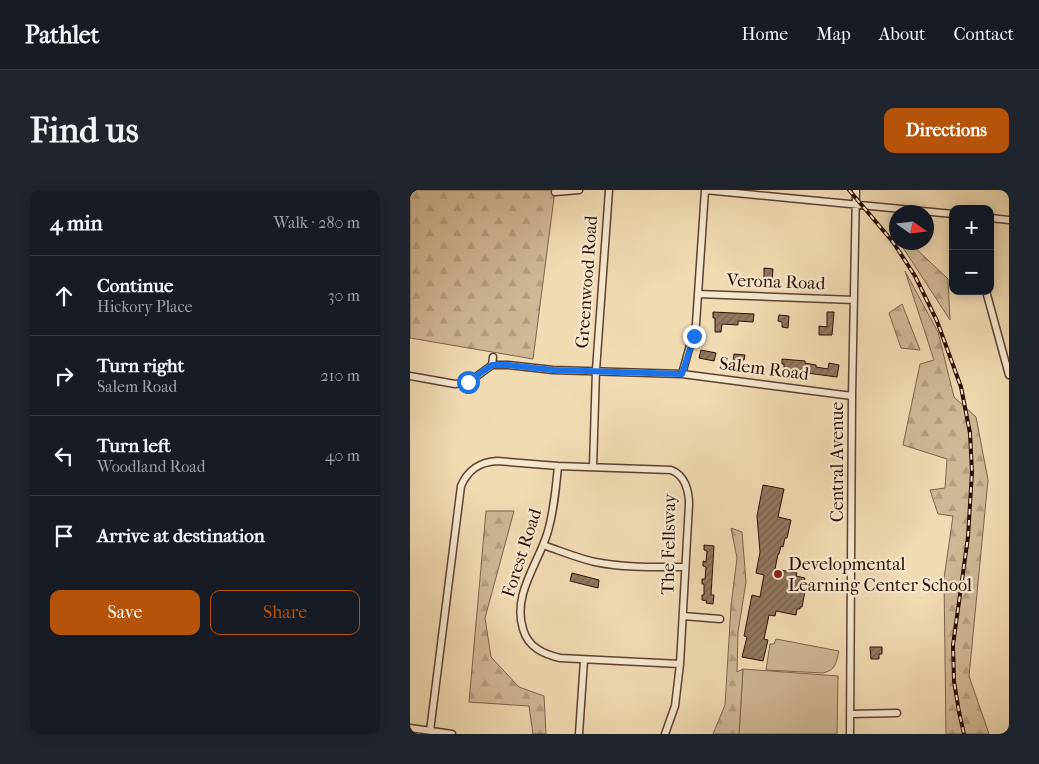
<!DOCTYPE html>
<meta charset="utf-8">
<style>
body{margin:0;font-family:"IM FELL French Canon",serif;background:#20242c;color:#f1f3f6}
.controls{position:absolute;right:15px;top:15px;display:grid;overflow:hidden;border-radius:10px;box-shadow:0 2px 12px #0003}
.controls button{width:45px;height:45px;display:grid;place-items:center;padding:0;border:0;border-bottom:1px solid #363941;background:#171b24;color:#f1f3f6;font:25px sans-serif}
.compass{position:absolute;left:479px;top:15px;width:45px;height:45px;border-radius:50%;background:#171b24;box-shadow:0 2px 12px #0003;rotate:104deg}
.stop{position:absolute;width:15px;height:15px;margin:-11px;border:4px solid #1a73e8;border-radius:50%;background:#fff}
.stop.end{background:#1a73e8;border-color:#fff;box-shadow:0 1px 5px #0008}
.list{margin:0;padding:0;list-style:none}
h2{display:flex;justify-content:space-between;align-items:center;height:65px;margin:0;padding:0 20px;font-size:21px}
h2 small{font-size:16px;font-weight:400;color:#9ea1a6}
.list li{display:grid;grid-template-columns:32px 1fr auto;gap:15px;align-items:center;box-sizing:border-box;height:80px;padding:0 20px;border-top:1px solid #363941}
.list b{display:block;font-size:19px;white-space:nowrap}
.list p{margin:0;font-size:16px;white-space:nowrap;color:#9ea1a6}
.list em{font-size:16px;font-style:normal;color:#9ea1a6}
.actions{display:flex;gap:10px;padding:15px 20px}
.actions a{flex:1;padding:11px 0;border:1px solid #b45309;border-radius:10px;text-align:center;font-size:18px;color:#b45309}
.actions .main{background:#b45309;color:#fff}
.icon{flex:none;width:28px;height:28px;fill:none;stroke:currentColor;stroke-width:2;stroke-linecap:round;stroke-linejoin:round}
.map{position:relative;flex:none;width:599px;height:544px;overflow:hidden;border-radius:10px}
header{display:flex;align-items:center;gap:30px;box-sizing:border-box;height:70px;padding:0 25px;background:#171b24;border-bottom:1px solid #363941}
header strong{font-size:24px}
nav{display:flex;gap:28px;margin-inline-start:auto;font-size:18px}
.intro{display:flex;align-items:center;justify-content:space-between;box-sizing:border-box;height:120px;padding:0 30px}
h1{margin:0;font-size:35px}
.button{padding:12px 22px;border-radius:10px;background:#b45309;color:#fff;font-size:18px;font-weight:700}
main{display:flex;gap:30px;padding:0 30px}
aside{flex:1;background:#171b24;border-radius:10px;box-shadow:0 2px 12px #0003}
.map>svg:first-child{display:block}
.green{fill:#cfb895;stroke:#7d634c}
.forest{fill:url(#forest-firs);stroke:#7d634c}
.building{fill:url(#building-hatch);stroke:#2b0e04}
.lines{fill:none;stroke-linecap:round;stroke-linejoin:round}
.minor-casing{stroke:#5c4130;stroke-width:9}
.minor{stroke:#f6e8ce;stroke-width:6}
.rail-casing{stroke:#2b0e04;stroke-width:4}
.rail{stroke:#f6e8ce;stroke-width:2;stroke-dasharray:5.5;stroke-linecap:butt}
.route{stroke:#1a73e8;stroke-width:6}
.poi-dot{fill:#8f2418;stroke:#f6e8ce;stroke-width:2}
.labels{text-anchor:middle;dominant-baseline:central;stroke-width:4.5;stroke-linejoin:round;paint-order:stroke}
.street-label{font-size:18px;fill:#2b0e04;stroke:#f6e8ce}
.poi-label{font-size:18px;fill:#2b0e04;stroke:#f6e8ce;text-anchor:start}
</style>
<header>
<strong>Pathlet</strong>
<nav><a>Home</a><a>Map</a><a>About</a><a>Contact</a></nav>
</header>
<div class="intro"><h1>Find us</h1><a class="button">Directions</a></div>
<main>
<aside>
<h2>4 min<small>Walk · 280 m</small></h2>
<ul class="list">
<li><svg class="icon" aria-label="ahead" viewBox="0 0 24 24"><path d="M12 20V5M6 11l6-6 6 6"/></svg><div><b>Continue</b><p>Hickory Place</p></div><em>30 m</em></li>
<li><svg class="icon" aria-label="right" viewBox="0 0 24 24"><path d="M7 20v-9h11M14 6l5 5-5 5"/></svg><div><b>Turn right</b><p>Salem Road</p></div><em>210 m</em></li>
<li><svg class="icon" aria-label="left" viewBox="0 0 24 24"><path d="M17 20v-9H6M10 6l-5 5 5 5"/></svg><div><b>Turn left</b><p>Woodland Road</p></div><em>40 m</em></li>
<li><svg class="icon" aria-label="arrive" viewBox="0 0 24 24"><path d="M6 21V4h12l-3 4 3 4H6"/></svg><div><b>Arrive at destination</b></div></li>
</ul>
<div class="actions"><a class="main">Save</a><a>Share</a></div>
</aside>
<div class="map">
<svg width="599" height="544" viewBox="0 0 599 544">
<defs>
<pattern id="forest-firs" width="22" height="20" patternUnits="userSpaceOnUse" patternTransform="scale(1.25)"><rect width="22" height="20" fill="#cfb895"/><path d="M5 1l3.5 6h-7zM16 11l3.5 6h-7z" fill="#b29d7f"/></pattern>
<pattern id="building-hatch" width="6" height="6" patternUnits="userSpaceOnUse" patternTransform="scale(1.25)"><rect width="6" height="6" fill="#92795f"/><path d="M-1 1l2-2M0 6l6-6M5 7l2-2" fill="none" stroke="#77624c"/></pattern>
</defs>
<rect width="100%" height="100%" fill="#f1dbb3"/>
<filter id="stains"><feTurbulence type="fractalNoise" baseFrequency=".004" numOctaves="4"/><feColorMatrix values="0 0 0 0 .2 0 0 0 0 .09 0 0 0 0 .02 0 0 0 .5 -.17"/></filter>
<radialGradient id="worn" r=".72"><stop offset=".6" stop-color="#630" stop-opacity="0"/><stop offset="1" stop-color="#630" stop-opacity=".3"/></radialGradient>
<path class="green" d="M366,449L429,461C426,473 426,480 413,483L356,480L360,454H364Z
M333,479L428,486L427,544H329Z"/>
<path class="forest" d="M0,0H145L123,169L0,148Z
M490,53H500L538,89L540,130Z
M495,81L528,142L544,207L566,227L578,290L559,486L579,544H536L534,388L543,326L528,324L520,300L535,298L537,269L493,255L510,174L524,170Z
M492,114L510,160L491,158L479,123Z
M76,321H104L75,428L81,467L109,497L134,506L136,544H123L119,516L59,512Z
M321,338L332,342L336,392L328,442L327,482L333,479L329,544H303L315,515L321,416L327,368Z"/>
<path class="building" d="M354,78L363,79L362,91L354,90Z
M303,122L344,124L343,132L328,131V135L312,134L311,142H305V128H303Z
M417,122H424L422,145H409V136L417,137Z
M369,125L379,126L378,138L372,137V132L368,131Z
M291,160L306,163L304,171L289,168Z
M324,164L335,165L334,170H331V174L323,173Z
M372,169L395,171V173L406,175V177L418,179L419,173L429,175L427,187L374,180V174H372Z
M353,295L374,299L368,327L381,330L377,348H375L373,357L371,356L369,364H368L365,379L387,383L386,386L395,388L393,396H396L392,417H390V419H387L386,425L366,421L365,426L359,425L354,449L358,450L353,471L332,467L337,447L334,446L342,405L350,407L354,385L346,383L350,362L347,326Z
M294,355L304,356L301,405H304L303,414L296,413L297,411L292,410V405H294V394H292V389H295L296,377L293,376V371L296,372L297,361L294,360Z
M162,383L189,390L188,398L160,391Z
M460,457H472V464H469V469H461Z"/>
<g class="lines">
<g class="minor-casing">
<path id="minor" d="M295,0L543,24
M145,2L169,0
M580,28L599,30
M576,101L599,185
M288,104L444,110
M82,175H98L143,180L272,184L442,206
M272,184L286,134L295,0
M0,186L45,194L59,192L82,175L83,167
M148,276C146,298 144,320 138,341C129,373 102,404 113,439C118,457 133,464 150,468L270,474
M183,277L186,180L199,0
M133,355C151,361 167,368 185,372C215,378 245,377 275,377
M273,426L310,429
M440,524L487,523
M0,538L42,544
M20,541L51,296C58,280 69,272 87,271L148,276L261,280C275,285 279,301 279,314L270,474L265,516L255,544
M169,544L174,470
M440,544L442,206L446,0"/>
</g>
<use href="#minor" class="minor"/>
<g class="rail-casing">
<path id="rail" d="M439,0L483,52L505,86L527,131L551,197L560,243L562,282L558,347L543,455L544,491L549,522L554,544"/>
</g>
<use href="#rail" class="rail"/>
</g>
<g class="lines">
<path class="route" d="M58,192L82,175H98L143,180L272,184L284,146"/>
</g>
<circle class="poi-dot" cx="368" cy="384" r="5"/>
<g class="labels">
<g class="street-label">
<text transform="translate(177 92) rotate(-86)">Greenwood Road</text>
<text transform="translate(366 92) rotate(2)">Verona Road</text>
<text transform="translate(354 179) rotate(7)">Salem Road</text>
<text transform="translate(427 272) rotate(-90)">Central Avenue</text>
<text transform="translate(259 354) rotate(-89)">The Fellsway</text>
<text transform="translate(112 363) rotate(-72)">Forest Road</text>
</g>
<g class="poi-label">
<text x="378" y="374">Developmental<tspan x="378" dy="21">Learning Center School</tspan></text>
</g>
</g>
<rect width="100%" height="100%" filter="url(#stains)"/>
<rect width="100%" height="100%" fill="url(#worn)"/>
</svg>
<div class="controls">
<button>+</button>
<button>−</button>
</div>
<svg class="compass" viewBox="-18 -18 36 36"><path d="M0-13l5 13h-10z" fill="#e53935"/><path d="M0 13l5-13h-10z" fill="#9ea1a6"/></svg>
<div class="stop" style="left:58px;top:192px"></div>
<div class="stop end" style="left:284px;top:146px"></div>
</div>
</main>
